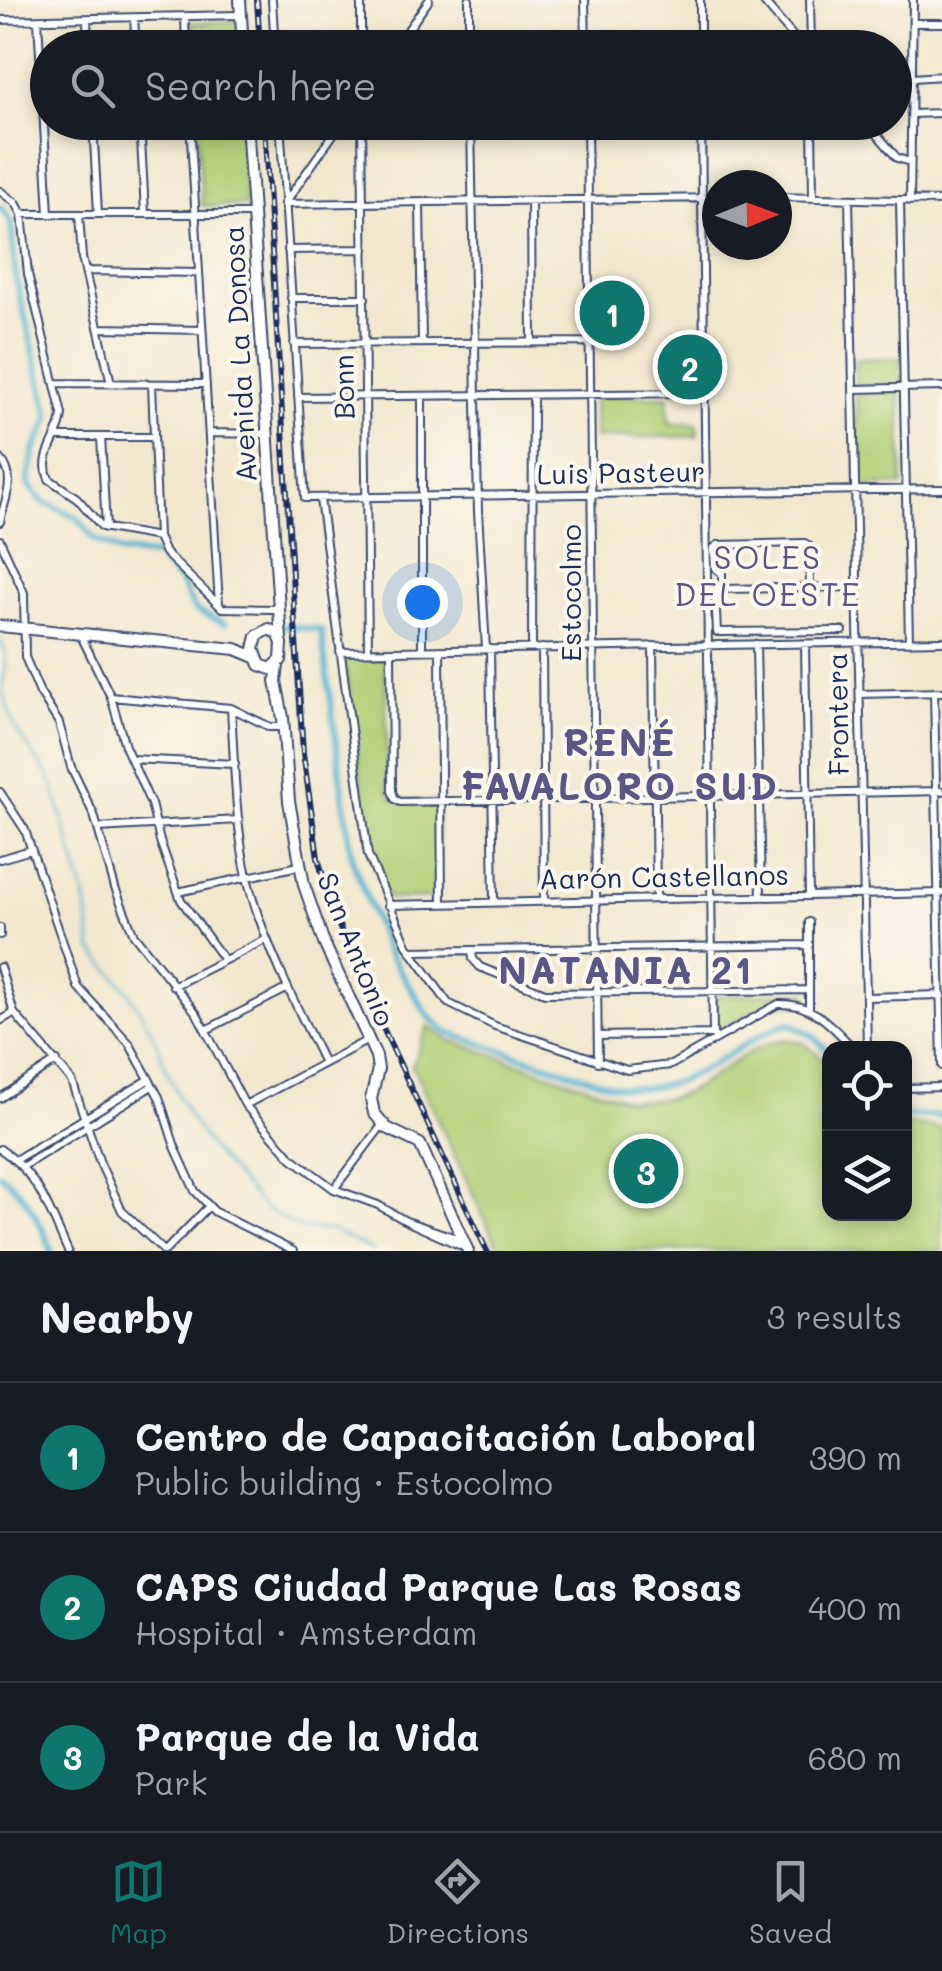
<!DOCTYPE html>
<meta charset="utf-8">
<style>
body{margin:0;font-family:Mali,sans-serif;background:#20242c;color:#f1f3f6}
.controls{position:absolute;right:30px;bottom:30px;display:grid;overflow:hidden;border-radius:20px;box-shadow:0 5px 15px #0003}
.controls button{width:90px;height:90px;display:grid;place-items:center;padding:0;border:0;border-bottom:2px solid #363941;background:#171b24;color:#f1f3f6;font:50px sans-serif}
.compass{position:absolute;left:702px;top:170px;width:90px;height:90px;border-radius:50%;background:#171b24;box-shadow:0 5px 15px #0003;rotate:89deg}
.you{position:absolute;left:422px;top:602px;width:35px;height:35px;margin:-25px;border:8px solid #fff;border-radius:50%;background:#1a73e8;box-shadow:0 0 0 15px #1a73e833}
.badge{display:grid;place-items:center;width:65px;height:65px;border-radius:50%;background:#0f766e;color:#fff;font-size:32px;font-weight:700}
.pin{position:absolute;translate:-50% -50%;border:5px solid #fff;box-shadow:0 2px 10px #0006}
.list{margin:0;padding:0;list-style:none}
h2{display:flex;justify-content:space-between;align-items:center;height:130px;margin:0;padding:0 40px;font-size:42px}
h2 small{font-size:32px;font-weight:400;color:#9ea1a6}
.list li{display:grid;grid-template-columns:65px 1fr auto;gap:30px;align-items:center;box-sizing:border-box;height:150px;padding:0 40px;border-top:2px solid #363941}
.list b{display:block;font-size:38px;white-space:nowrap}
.list p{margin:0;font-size:32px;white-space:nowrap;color:#9ea1a6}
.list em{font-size:32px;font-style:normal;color:#9ea1a6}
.icon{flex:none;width:55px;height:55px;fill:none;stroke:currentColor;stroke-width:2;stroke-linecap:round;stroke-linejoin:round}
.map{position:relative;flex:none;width:942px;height:1251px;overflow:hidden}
.search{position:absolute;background:#171b24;box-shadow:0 5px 15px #0003;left:30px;right:30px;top:30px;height:110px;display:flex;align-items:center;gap:25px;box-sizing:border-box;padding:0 35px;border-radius:55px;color:#9ea1a6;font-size:38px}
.sheet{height:580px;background:#171b24}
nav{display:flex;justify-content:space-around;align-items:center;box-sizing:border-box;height:140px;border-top:2px solid #363941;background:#171b24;font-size:28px;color:#9ea1a6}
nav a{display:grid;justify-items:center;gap:5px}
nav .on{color:#0f766e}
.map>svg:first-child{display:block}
.green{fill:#b1cf76;stroke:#667f6a;stroke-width:2.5}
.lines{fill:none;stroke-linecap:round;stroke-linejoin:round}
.stream{stroke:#52b3d0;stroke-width:2.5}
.canal{stroke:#52b3d0;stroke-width:6}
.minor-casing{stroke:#3b4b6f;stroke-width:10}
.secondary-casing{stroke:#3b4b6f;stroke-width:14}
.minor{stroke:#fff;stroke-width:6}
.secondary{stroke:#fff;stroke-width:10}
.rail-casing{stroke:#1b2f5e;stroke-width:6}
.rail{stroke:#fbf7ec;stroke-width:2.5;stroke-dasharray:8;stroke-linecap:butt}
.labels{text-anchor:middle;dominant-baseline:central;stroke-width:8;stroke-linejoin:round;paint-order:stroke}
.street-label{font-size:28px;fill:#1b2f5e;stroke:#fbf7ec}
.quarter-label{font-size:32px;letter-spacing:2.5px;fill:#5a5786;stroke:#fbf7ec}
.district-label{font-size:38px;font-weight:bold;letter-spacing:2.5px;fill:#5a5786;stroke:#fbf7ec}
</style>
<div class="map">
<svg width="942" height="1251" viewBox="0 0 942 1251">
<rect width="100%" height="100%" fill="#fbf7ec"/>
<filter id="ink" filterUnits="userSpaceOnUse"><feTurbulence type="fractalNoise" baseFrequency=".01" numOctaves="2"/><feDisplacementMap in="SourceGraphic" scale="20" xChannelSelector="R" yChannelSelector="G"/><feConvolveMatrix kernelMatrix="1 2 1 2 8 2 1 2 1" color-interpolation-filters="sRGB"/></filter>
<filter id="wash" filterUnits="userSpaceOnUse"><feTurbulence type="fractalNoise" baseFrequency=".0048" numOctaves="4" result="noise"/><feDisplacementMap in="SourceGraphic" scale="40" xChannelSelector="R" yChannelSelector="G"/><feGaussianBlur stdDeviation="2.25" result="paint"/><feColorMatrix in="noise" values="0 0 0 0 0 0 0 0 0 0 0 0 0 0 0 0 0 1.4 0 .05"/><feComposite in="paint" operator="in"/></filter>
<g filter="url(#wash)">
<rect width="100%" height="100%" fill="#f2e8cf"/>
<path class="green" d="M237,21L238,47H193L192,23Z
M197,123H242L246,206H202Z
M901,358L902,385L855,386V359Z
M900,392L903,485L858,487L856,393Z
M599,396H668L669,423L697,424V436L595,438L594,402Z
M385,654L388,790L392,798L437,803L438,895L434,898L392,899L386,896L371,854L344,659L346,655Z
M806,992L807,1003L766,1005L716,1032L715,996Z
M428,1026L449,1040L628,1100C646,1100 664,1101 682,1094C713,1082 759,1035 792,1040C808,1042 818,1055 829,1066L830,1214H904L905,1124L942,1128V1251H500L412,1066Z"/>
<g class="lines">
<path class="stream" d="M0,639L6,655L2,692L16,730L51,779L86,900L92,949L129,992L153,1034L169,1076L188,1115L213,1151L264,1208L297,1227L333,1231L373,1251"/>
<path class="canal" d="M0,207L11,222L16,280L50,418L34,451L28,483L40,500L78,518L93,538L120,552L157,556L179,580L195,610L225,624
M284,626L321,630L352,859L386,949L429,1017L448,1033L614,1086C694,1099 722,1046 789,1023L813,1036L830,1053
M904,1116H942
M0,1174C27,1195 39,1219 52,1251"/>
</g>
</g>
<g filter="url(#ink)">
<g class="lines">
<g class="minor-casing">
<path id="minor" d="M272,0L275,48
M361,0V48
M469,0V48
M585,0L586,48
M700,0V48
M762,0L803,48
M810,0L811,48
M185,17L186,48
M134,18L136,48
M87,19L88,48
M0,20L240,15
M38,20L49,214
M913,23H942
M395,48L429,0
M912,78L942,76
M894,83H912
M911,114L942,113
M93,122L98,214
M140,122L145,213
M190,122L219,605
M280,122L305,498L942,489
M362,122L368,651
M471,122L478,511L486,649
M587,122L598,1062
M701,122L713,1034L716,1039
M812,122L813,197
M867,122L897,158L910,162
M0,191L16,203L22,214L28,274L62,414C61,438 38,455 49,479L77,498L102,527L158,537L165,553L222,608L274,609
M777,197L942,201
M849,199L867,1048
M531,201L532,342
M900,201L909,642
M910,201L913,0
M285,203L342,122
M420,203L422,343
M284,204L717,198
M22,214H253
M79,214L82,258L111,383
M288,250L364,249
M85,271L198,273
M291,298H365
M99,328L202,330
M294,344L590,342
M55,383L206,384
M152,384L158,537
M853,389L942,387
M422,396V650
M298,397L704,393
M209,433L266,434
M56,437H153
M101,437L106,528
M0,458C18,478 4,500 0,522
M320,499L368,855L408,947L448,1003L495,1026L627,1070L671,1065L778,1004C812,1002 831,1025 853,1048
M0,540L24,593L25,657L40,693L59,723L71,767L94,815L115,888L134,935L197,1014L245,1105L292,1158L334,1189L378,1205L406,1221
M810,587L809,546L805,543L718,545L714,548L715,568L722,573V589L715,592L717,632L843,631
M722,589L857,587
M80,634L111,697L125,746L151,804L160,841L181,900L224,960
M756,644L761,897
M805,644L809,896
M653,646L656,899
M532,648L533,395
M542,648L544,901
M490,649L494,902
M440,650L442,904
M391,651L392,791L395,799L400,802L942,791
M340,652L942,641
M934,692L942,1066
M860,694L942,692
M111,697L231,708L270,727H283
M231,708C235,771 235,839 253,900C271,957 298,1009 324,1063
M131,759L235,764
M0,792L25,830L78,987L129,1043L159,1097L175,1147L195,1191L215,1212L293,1251
M98,828L239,820
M0,859L31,850
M178,892L299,866
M388,905L942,893
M809,922V1009
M0,928V935
M472,950L473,959L480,967L545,993L809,990
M411,951L809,945
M0,967L14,1013L72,1081L100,1163L122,1211L164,1251
M173,986L267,939
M866,997L942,995
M0,1021L14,1013
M206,1030L288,988
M598,1036L713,1034
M904,1088L942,1087
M0,1098L57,1061
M245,1105L368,1040
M0,1149C39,1174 50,1212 68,1251
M15,1160L148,1080
M22,1167L152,1086
M334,1189L383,1124
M459,1245L406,1221L462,1240
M165,1251L208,1207"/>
</g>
<g class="secondary-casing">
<path id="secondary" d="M240,0L243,48
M247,122L281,639
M0,626L236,649L255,657
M269,629L278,634L282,643L281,660L271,669L260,665L254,649L257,636Z
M278,666L276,681L283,718L289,801L304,885L324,943L376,1056L378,1069L371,1099L374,1113L387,1128L420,1144L468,1251"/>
</g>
<use href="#minor" class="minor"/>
<use href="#secondary" class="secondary"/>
<g class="rail-casing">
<path id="rail" d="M257,0L260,48
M264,122L303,753L318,858L332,909L369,998L487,1251"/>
</g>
<use href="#rail" class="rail"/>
</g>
</g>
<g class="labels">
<g class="street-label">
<text transform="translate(239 354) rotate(-93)">Avenida La Donosa</text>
<text transform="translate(343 387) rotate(-91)">Bonn</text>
<text transform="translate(621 472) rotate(-1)">Luis Pasteur</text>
<text transform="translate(570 593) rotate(-90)">Estocolmo</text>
<text transform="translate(837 714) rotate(-91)">Frontera</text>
<text transform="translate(664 876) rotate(-1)">Aarón Castellanos</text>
<text transform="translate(357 949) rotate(68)">San Antonio</text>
</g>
<g class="quarter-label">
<text x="768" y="556">SOLES<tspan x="768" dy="37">DEL OESTE</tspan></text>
</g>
<g class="district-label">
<text x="620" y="741">RENÉ<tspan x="620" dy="44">FAVALORO SUD</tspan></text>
<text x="626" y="969">NATANIA 21</text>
</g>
</g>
</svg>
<div class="controls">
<button><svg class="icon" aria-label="locate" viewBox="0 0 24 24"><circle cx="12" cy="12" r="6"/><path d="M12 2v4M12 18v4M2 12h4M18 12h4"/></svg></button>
<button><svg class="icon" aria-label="layers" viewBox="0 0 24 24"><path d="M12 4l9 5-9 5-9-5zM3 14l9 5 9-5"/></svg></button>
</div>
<svg class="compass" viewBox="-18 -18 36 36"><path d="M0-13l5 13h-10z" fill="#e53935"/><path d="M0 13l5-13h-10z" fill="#9ea1a6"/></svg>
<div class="you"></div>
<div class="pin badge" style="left:612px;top:313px">1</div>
<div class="pin badge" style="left:690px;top:367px">2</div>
<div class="pin badge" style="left:646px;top:1171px">3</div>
<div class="search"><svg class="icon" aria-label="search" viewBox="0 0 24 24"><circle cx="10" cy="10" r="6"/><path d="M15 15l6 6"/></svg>Search here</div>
</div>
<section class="sheet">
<h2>Nearby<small>3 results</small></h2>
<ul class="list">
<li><span class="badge">1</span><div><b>Centro de Capacitación Laboral</b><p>Public building · Estocolmo</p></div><em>390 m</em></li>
<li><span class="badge">2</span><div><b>CAPS Ciudad Parque Las Rosas</b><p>Hospital · Amsterdam</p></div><em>400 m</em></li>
<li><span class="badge">3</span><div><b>Parque de la Vida</b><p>Park</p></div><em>680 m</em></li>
</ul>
</section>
<nav>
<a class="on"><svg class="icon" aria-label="map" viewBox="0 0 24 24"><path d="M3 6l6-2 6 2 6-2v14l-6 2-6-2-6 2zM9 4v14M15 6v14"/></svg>Map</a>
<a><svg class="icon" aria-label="directions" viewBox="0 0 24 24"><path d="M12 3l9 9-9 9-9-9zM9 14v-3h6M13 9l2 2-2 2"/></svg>Directions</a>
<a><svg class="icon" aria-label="saved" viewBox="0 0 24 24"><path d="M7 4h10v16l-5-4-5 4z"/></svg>Saved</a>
</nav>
